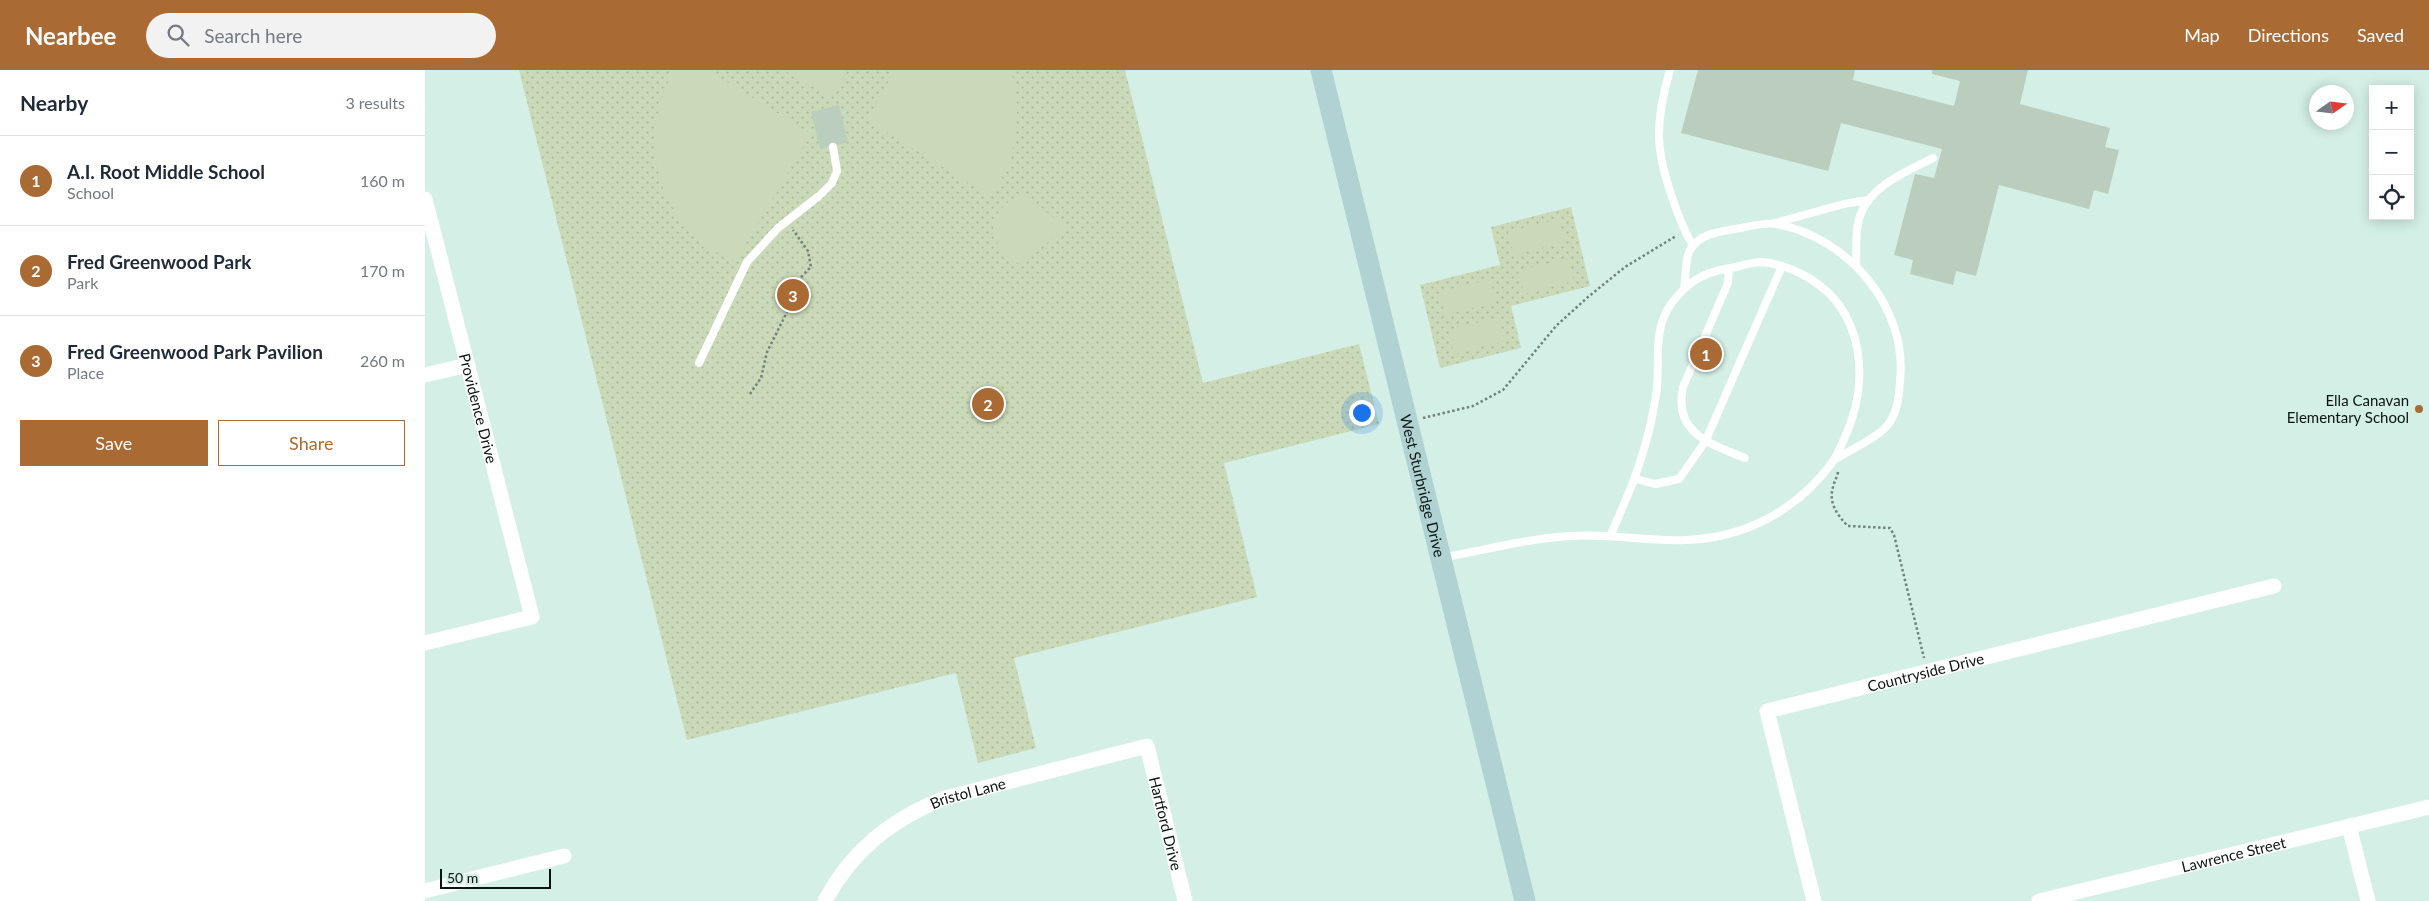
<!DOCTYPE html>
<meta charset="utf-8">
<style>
body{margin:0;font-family:Lato,sans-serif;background:#f2f2f3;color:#1f2937}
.controls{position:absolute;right:15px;top:15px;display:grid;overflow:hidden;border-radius:0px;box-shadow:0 2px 12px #0003}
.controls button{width:45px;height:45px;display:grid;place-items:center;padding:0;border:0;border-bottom:1px solid #e0e1e3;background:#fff;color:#1f2937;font:25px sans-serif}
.compass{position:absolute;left:1884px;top:15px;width:45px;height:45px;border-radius:50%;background:#fff;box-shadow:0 2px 12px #0003;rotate:76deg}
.scale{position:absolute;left:15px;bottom:12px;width:111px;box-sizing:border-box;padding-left:5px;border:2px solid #0a1411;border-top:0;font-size:14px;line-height:18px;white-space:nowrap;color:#0a1411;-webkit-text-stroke:4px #d4efe6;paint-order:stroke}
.you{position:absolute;left:936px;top:342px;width:18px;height:18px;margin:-12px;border:4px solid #fff;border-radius:50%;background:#1a73e8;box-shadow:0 0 0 8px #1a73e833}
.badge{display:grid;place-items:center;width:32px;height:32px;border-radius:50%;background:#aa6a33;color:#fff;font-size:16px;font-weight:700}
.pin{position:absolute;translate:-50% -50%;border:2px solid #fff;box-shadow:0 1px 5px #0006}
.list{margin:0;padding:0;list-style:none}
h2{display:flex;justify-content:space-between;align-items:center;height:65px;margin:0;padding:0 20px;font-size:21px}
h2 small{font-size:16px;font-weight:400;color:#747a83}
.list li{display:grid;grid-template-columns:32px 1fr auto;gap:15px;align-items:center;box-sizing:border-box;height:90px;padding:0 20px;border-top:1px solid #e0e1e3}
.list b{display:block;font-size:19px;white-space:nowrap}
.list p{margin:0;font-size:16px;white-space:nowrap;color:#747a83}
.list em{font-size:16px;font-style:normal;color:#747a83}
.actions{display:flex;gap:10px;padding:15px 20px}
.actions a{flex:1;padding:11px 0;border:1px solid #aa6a33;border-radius:0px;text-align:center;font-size:18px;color:#aa6a33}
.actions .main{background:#aa6a33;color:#fff}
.icon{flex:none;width:28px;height:28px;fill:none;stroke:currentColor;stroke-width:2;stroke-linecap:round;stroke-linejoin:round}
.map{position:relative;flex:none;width:2004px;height:831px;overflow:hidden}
header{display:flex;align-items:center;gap:30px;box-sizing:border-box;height:70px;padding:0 25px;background:#aa6a33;color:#fff}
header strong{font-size:24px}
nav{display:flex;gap:28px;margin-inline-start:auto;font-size:18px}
.search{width:350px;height:45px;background:#f2f2f3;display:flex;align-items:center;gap:12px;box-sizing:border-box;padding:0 18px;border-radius:28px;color:#747a83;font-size:19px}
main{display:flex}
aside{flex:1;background:#fff}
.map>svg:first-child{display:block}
.park{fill:url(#park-dots)}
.pitch{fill:#cad9b8}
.building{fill:#bbcebe}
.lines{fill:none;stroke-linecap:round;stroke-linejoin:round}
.path{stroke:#70837d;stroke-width:2.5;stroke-dasharray:2.5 2.5;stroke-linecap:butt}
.lane{stroke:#fff;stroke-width:8}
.street{stroke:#fff;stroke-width:15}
.secondary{stroke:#b0d2d2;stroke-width:21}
.poi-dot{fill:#aa6a33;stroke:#d4efe6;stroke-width:2}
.labels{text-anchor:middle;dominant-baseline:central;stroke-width:5;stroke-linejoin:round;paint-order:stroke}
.poi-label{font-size:15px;fill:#0a1411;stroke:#d4efe6;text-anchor:end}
.street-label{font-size:15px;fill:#0a1411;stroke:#d4efe6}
</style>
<header>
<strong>Nearbee</strong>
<div class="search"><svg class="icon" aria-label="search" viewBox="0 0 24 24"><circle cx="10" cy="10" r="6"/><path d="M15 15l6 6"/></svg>Search here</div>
<nav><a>Map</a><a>Directions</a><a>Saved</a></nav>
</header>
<main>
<aside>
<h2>Nearby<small>3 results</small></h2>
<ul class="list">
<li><span class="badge">1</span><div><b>A.I. Root Middle School</b><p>School</p></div><em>160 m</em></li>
<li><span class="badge">2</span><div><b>Fred Greenwood Park</b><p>Park</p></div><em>170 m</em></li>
<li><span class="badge">3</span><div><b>Fred Greenwood Park Pavilion</b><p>Place</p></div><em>260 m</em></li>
</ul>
<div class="actions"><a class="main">Save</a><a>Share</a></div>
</aside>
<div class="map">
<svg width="2004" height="831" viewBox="0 0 2004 831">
<defs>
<pattern id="park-dots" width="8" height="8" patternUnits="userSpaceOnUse" patternTransform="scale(1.25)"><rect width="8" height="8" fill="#cad9b8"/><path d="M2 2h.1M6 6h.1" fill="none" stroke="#acb99d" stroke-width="1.8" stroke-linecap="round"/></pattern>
</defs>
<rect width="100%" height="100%" fill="#d4efe6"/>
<path class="park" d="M94,0H700L778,313L934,274L954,354L799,393L832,527L589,588L611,678L553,693L531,603L262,670Z
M1146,137L1165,216L1086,236L1096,278L1015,298L995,215L1075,195L1066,157Z"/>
<path class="pitch" d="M249,0H283L386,64L310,192C232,155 209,74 249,0Z
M359,0H423L406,28Z
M470,0H586C598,46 592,87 566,127L442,50Z
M599,123L641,158L595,194C558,171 559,141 599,123Z
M1134,149L1140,172L1089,185L1083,162Z
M1143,188L1149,211L1099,224L1093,201Z
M1065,209L1071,232L1020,245L1014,222Z
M1074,247L1080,271L1029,284L1023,260Z"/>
<path class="building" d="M1273,0H1430L1428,10L1529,36L1535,11L1507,4V0H1603L1595,34L1685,58L1680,77L1694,80L1683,124L1669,120L1664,139L1574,115L1551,206L1531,201L1528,215L1485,204L1488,190L1469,185L1490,104L1509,108L1517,79L1416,53L1403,101L1256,63Z
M414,35L423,72L413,75L407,72L402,77L395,79L386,42Z
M355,214L381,215L380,236L354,235Z"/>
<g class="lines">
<path class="path" d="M325,324L336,308L342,282L365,236L368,215L386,197L383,181L368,160
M998,348L1048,336L1078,320L1131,256L1163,227L1200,197L1251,166
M1413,402C1412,408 1409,412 1408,417C1403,433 1413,446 1423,456L1465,458L1469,465L1499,588"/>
<path class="lane" d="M1245,0C1239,20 1234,44 1234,65C1234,96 1253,150 1268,176
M1350,153L1419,134L1443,130
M1431,196C1432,183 1430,167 1433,154C1439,118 1479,103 1508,88
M1304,198L1303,213L1258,317C1248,363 1285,374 1320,388
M1259,219C1261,208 1260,192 1264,182C1272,164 1293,162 1310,159C1322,157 1339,152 1351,154C1423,167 1483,237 1475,311C1474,329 1472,347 1458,360C1444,372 1425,380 1409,390
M274,293L322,192L353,158L394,126L407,113L412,101L408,77
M1211,409L1230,414L1254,409L1280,372L1357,196
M1017,488C1059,480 1101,469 1144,466C1183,463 1222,472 1261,470C1319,468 1371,441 1406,394C1412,386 1416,376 1420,367C1445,312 1440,242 1384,208C1370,200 1353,193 1336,192C1328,192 1319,195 1311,197C1292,200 1275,204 1260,218C1253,225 1242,238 1239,247C1230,268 1234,296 1232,318C1230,333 1227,349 1223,364C1214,401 1201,430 1186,464"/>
<g class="street">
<path id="s1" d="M0,129L107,547L0,573"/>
<path d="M0,305L43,295"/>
<path d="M1924,756L1943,831"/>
<path d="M0,821L139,786"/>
<path id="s2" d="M400,831C427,780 467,749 520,728L722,676L760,831"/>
<path id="s3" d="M1389,831L1342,641L1849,516"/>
<path id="s4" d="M1614,831L2004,737"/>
</g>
<path class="secondary" id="s5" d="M896,0L1100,831"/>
</g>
<circle class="poi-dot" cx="1994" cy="339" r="5"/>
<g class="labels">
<g class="poi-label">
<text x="1984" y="330">Ella Canavan<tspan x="1984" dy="17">Elementary School</tspan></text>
</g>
<g class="street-label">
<text stroke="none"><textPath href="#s1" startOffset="216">Providence Drive</textPath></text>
<text stroke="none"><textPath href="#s5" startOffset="428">West Sturbridge Drive</textPath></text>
<text stroke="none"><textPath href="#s3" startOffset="359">Countryside Drive</textPath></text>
<text stroke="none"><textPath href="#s2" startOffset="185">Bristol Lane</textPath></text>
<text stroke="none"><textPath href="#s2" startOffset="450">Hartford Drive</textPath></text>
<text stroke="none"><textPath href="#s4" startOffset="200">Lawrence Street</textPath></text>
</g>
</g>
</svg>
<div class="controls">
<button>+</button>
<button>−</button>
<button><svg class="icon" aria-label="locate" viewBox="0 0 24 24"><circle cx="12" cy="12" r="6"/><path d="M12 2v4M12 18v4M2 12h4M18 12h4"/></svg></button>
</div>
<svg class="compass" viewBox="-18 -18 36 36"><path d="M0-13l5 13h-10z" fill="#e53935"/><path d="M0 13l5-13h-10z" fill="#747a83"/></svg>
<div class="scale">50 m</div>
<div class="you"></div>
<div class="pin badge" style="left:1281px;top:284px">1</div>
<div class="pin badge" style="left:563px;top:334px">2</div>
<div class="pin badge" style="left:368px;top:225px">3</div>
</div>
</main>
